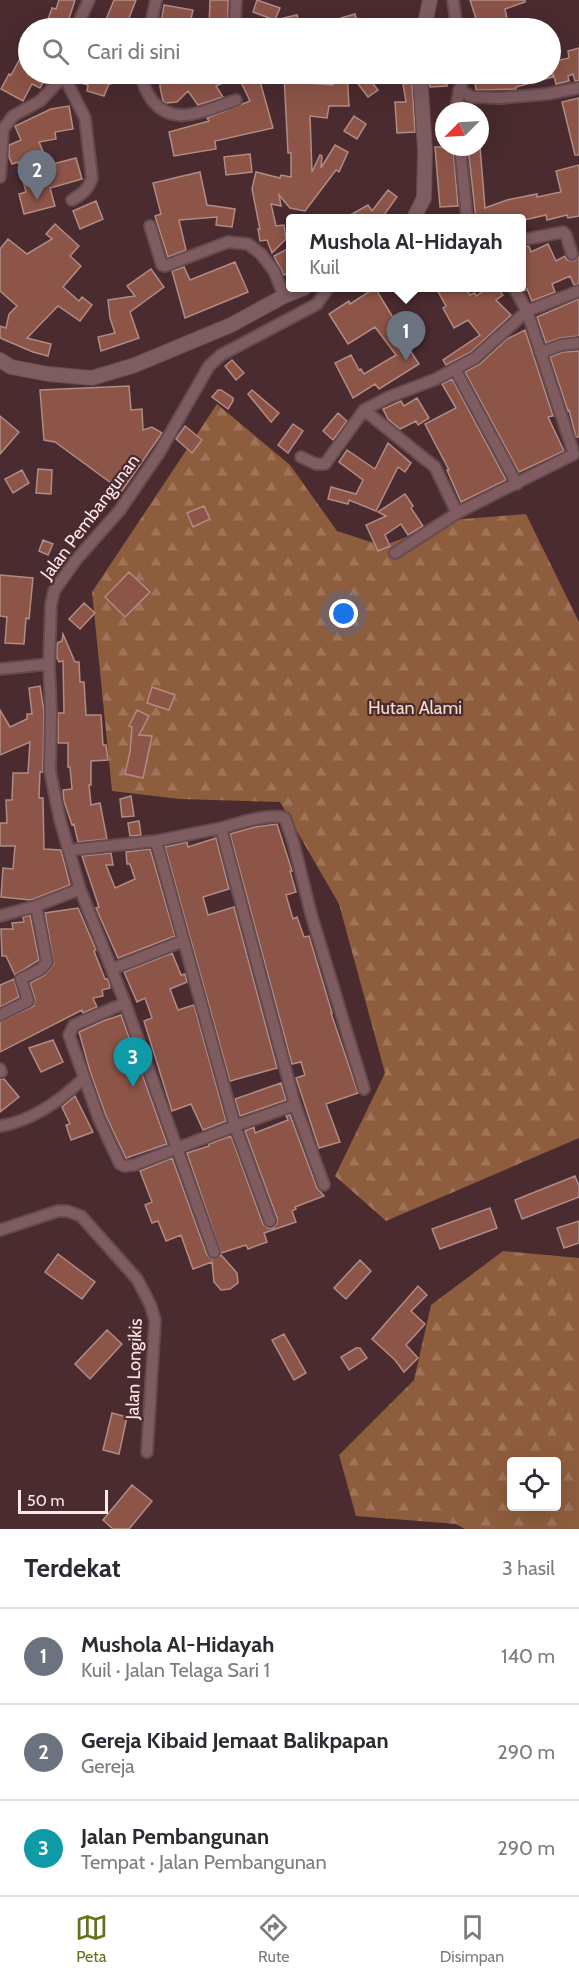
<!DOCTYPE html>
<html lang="id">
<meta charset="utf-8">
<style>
body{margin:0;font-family:Cabin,sans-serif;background:#f7f7f7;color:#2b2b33}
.controls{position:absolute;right:18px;bottom:18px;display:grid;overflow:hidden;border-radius:6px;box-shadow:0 6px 24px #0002}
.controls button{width:54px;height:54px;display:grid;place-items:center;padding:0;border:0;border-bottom:2px solid #e1e1e2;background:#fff;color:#2b2b33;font:30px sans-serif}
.compass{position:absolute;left:435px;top:102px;width:54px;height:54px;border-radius:50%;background:#fff;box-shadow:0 6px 24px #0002;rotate:246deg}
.scale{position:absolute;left:18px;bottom:15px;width:90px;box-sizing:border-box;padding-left:6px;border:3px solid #fde8ea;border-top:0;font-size:16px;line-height:21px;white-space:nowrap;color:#fde8ea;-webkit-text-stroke:4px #4a2b2f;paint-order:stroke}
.you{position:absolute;left:344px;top:614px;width:21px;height:21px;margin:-15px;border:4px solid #fff;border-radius:50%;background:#1a73e8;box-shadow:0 0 0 9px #1a73e833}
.badge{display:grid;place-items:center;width:39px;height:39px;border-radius:50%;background:#67701c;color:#fff;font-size:20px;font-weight:700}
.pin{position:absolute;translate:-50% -50px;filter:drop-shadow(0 2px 3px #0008)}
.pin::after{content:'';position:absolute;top:32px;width:21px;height:18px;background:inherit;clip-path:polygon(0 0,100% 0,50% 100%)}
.popup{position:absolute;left:286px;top:214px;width:240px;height:78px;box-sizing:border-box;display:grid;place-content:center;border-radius:6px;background:#fff;filter:drop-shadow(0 2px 4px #0005);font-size:20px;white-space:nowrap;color:#7c7c81}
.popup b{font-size:22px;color:#2b2b33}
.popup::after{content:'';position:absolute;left:50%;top:100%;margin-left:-12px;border:12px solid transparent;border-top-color:#fff}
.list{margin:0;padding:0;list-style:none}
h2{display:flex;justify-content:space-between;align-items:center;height:78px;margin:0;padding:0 24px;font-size:26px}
h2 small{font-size:20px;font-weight:400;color:#7c7c81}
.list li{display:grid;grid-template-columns:39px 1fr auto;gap:18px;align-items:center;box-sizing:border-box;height:96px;padding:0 24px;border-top:2px solid #e1e1e2}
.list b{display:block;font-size:22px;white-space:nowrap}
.list p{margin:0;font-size:20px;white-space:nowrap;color:#7c7c81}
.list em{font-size:20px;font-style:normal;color:#7c7c81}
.icon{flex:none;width:33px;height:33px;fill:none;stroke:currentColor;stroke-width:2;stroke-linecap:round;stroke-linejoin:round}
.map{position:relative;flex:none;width:579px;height:1529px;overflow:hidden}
.search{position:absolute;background:#fff;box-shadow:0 6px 24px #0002;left:18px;right:18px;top:18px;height:66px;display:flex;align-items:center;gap:15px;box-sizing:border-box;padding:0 21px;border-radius:33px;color:#7c7c81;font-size:22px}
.sheet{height:366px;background:#fff}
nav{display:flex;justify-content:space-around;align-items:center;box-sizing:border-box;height:84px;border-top:2px solid #e1e1e2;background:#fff;font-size:16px;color:#7c7c81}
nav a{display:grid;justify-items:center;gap:3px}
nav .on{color:#67701c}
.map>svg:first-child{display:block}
.forest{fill:url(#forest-firs);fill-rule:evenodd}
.building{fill:#8d5448;stroke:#b18c84;stroke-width:1.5}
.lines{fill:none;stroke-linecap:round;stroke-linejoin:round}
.street-casing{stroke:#654a4e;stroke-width:14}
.secondary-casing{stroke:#654a4e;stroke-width:16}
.street{stroke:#7e5c5f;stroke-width:10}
.secondary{stroke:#7e5c5f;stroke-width:14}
.labels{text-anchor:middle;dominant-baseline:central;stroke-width:4.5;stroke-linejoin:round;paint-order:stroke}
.street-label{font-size:18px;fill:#fde8ea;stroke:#4a2b2f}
.park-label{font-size:18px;fill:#fbdcc9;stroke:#4a2b2f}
</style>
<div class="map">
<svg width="579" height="1529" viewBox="0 0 579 1529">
<defs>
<pattern id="forest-firs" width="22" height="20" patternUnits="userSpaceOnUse" patternTransform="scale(1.5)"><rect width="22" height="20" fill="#8e5d3d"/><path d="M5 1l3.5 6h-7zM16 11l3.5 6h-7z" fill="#9f7459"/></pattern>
</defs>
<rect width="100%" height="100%" fill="#4a2b2f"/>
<path class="forest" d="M217,404L290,465L337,531L383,546L450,520L526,514L579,622V1138L386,1221L335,1176L385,1073L339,904L280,802L179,799L112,791L92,592Z
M503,1251L579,1258V1529H465L456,1524L356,1516L339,1455L414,1380L431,1305ZM512,1462H556V1506H512Z"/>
<path class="building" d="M59,0H75L66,28H45L52,8L56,9Z
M114,0H136L129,18L143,23V28H122L105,22Z
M210,0H228V21L229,28H209Z
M257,0L280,8L275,20L297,15L299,24L293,25L294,28H256V26L275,20L253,12Z
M470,0H525V2L505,9L509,28H479Z
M164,5L193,10L189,28H160Z
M355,14L359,28H344L341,18Z
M28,44V74H48L40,88L32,84L23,101L1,89L9,74L11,75Z
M579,48V81H575L573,74L568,76L569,81L556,84L550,62L569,58L568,51Z
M71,74H115L111,84H109L104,96L87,91L88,85L75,81Z
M160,74H258L273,128L215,141L216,149L174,156L169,132L209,121L207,118L250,101L238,76L216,86L223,97L198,105L188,91L177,102L166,103L163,101L160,87Z
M284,74H308L309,83L333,85V74H347L349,106H329L327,118L310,116L312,172L320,155L322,156L321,168L335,145L348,152L339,172L336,170L305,211L290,208L279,195L281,206L271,204L276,226L284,225L286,239L272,253L267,240L260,241L258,229H260L252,189L256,172L280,178L281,175L291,177V153H288Z
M446,74L447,86L430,87L429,75Z
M474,74H552L553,77L516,87V89L476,90Z
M368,77L378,90L368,97L358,84Z
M412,83L415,132L397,133L395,102H406L403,84Z
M579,98V155H575L562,102Z
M69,106L73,129L55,132L56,139L39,142L49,165L76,158L82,179L50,188L55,206L24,214L19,194L26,192L18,162L12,164L9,157V145L21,140L15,126L51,109Z
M354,116L366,124L357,139L344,131Z
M435,147H453L458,206L440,207Z
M468,147H480L485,208L507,200L537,194V197L561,192L556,171L579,165V216L568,218L567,215L547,220L546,215L524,220V219H476Z
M250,154L252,172L226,175L224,157Z
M200,172L207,205L235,209L232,227L216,225L217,217L179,220L186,250L168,257L155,216L161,214L153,183Z
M388,190L397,197L381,219H343L368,205L372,211Z
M96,201L103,219L80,229L73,211Z
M55,224L79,246L70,256L81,266L63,287L79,301L82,297L92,305L80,321L58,306L27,338L51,344L48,356L33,352L0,338V326L6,328L9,314L17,306L0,291V249L8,239L27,254L52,239L46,234Z
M548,244L556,261L565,256L567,260L574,261L579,256V284L574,285L570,276L552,284L555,292L532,301L527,289L524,291L522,286V247L529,246L531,252Z
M291,247V272L284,275L274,256Z
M235,262L248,292L185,318L172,271L184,267L190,280Z
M151,269L164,287L130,312L139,338L101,351L98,337L115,333L110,318L108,300L135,296L127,286Z
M375,288L394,319L391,321L419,364L379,389L375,384L353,398L335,363L351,355L359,370L361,369L364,374L396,355L375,327L348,344L329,314L349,301L350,304Z
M436,288H465L470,295L475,293L476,296L488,288H497L503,295L496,300L511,315L471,352L446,365L443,360L480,335L468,320L454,328L443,308L446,306Z
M579,299V336L560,338L546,343L537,317Z
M525,330L553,416L548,417L564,451L519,472L465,372L480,364L507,339Z
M579,351V437H576L569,410L568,411L550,357L563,352Z
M232,360L244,373L236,380L225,366Z
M452,379L506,480L461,502L447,470H449L425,424L456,408L442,384Z
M129,386L131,410L142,409L143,430L152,427L162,433L122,491L55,442L44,440L40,390Z
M218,390H221L233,398V401L228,409L212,397Z
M252,390L279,413L271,422L248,394Z
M417,398L429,418L418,425L416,421L400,429L388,419L383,409L401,401L404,406Z
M338,413L347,421L333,440L323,431Z
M0,416L19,432L0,454Z
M293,424L303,431L288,453L278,445Z
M185,426L202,440L192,453L176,439Z
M388,443L411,463L405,472L398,467L376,511L349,500L348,504L328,499L331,487L356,494L363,480L339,462L347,450L375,469Z
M38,469L52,470L51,494L36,493Z
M22,470L29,483L13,493L5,479Z
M405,494L413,506L411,508L423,526L408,535L401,524L385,535L390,546L378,551L366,525L386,516L378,512Z
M204,506L210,519L193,527L187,513Z
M43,540L53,544L48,555L39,551Z
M129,572L150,592L125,617L105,597Z
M0,575L33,578L29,619L26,618L24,644L5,643L7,617L0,616Z
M84,603L95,613L80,629L69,619Z
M63,634L75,662H79L80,682H84L86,715H101L103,745H106L108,760L91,761V785H89L91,805L100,803L107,839L78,842L74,824L72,825L64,801L63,790L72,789L70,767H68V743H58V713H64L63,661L59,662L57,658V643L62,641Z
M40,686L44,711L43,772H40L39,798H43L44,849L61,850L70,885L31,900L1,897L3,868L13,869L15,846H0V823H7L6,800H12L13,773H28L30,742L0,755V710L10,727L27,719V714H32L29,688Z
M152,687L175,695L169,710L147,703Z
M137,710L149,716L139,735L152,736L143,778L125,774L130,752L132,727L129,726Z
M131,796L134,816L122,817L120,799Z
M139,821L141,835L130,836L128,823Z
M277,824L292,871H290L296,892L286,895L293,919L297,917L304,937L309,936L332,1013H331L358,1093L326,1104L340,1142L319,1148L296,1078L305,1075L301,1062L292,1064L230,834L255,827Z
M216,838L229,889L203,897L208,915L234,907L277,1068L230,1081L165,847L187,842L188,847Z
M150,849L175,936L118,958L96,908L99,907L82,856L111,853L113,865H106L115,888L135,879L130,864H127L126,852Z
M78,908L96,950L94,951L105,979H108L110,988L102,990L103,996L93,998L97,1007L83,1013L82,1010L0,1052V1022L34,1006L35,999L30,983L45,975L54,964L45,913Z
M30,915L39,960L15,975L6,956H2L1,929H13L12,923L24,922L23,917Z
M172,953L181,975L185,974L187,982L170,989L178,1010L194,1005L226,1121L203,1130L191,1104L172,1111L144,1021L152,1018L145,998L137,1002L124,972Z
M14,979L19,997L0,1007V985Z
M121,1015L167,1144L126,1158L106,1116L90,1071L79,1032L103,1021Z
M53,1040L63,1062L41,1072L29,1048Z
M0,1079H4L19,1097L0,1112Z
M281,1083L286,1100L240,1116L235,1099Z
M75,1096L93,1132L71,1140L66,1125L70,1124L62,1107Z
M290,1115L317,1188L324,1196L295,1207L296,1209L292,1211L296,1222L264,1233L267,1242L248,1249L246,1245L221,1253L187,1153L209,1146V1144L231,1136L263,1224L268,1228H273L277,1223V1218L245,1131L254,1127L255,1133L288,1120L286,1116Z
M172,1158L207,1255L213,1259L221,1255L237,1273L238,1283L230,1289L221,1290L214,1282L212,1262L193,1269L181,1235L166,1241L158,1221L152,1223L145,1205L152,1202L140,1171Z
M575,1176L579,1186V1197L522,1219L515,1200Z
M490,1208L497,1228L440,1249L432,1229Z
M579,1221V1243L564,1248L557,1228Z
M58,1254L95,1282L82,1299L45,1272Z
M360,1260L371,1271L346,1299L334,1288Z
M418,1286L427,1295L411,1311L425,1324L406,1345L418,1358L404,1372L395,1360L372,1339Z
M107,1330L122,1344L90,1379L75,1364Z
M284,1334L306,1373L294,1380L272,1340Z
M356,1348H360L367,1358L349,1370L341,1357Z
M112,1413L127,1417L119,1454L103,1450Z
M132,1485L152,1501L129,1529H113L103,1520Z"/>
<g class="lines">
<g class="street-casing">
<path id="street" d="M236,0L235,21L239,28
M453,0L457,28
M76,28L89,0
M150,28L156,0
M142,74C142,84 146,91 152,100C174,129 208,109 236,100
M266,74L268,77
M459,90L472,97L500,98L547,94L579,88
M457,111C455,97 463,87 463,74
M460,147L467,218
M0,177L3,129L13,116L40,101L64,76L85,118L92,178C88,190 82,194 72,200
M150,226L162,265L165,266L228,242L248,244L261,254L274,271L284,296
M522,240L563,232L566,235L572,254
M514,288L527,311L574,454L457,513L435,467L364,410L389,397L436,379L475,358L527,311L579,291
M540,353L561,345L579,343
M455,369L517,484
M301,457L316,464H325L364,410
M395,553L457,513
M0,669L49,664
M221,828C236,824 271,812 285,818L294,845L311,914L364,1089
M70,850L156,841
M0,916L36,906L80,889
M112,969L183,941
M125,1003L74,1025L69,1035L99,1119L120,1164L125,1166L134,1165L235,1126L295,1105
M0,1015L28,1001L21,979L41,969L47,962L36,906
M0,1069L1,1072
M0,1126C33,1121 61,1100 84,1078
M270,1221L235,1126L156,841L221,828L295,1105L324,1185
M0,1230L58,1211H67L81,1216L137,1279L150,1304L155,1320L147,1452
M214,1252L125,1003L80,889L60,820L50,771L51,711L49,664L51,604L54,591L76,560L120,510L159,453L209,366L221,355L317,304L328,288"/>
</g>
<g class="secondary-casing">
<path id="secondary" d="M424,28L430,0
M414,218L424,198L425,150L420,74
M0,360L11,367L48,374L92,378L135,365L231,325L284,296L304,288"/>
</g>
<use href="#street" class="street"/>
<use href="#secondary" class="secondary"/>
</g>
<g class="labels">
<g class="street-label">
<text transform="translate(90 517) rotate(-53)">Jalan Pembangunan</text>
<text transform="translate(134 1369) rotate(-88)">Jalan Longikis</text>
</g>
<g class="park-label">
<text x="415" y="708">Hutan Alami</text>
</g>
</g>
</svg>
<div class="controls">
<button><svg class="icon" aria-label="locate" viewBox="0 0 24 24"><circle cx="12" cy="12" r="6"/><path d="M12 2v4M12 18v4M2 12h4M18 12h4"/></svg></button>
</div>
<svg class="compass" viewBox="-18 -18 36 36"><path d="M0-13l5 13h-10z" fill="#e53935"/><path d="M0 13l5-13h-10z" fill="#7c7c81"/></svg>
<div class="scale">50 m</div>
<div class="you"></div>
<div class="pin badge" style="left:406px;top:361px;background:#6b7280">1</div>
<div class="popup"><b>Mushola Al-Hidayah</b>Kuil</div>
<div class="pin badge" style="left:37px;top:200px;background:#6b7280">2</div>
<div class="pin badge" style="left:133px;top:1087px;background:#0f9aa8">3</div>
<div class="search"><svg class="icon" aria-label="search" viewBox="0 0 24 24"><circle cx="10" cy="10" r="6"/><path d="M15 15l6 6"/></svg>Cari di sini</div>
</div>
<section class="sheet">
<h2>Terdekat<small>3 hasil</small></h2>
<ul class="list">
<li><span class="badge" style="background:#6b7280">1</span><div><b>Mushola Al-Hidayah</b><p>Kuil · Jalan Telaga Sari 1</p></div><em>140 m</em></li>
<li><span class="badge" style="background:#6b7280">2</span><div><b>Gereja Kibaid Jemaat Balikpapan</b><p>Gereja</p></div><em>290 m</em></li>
<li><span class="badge" style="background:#0f9aa8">3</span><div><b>Jalan Pembangunan</b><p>Tempat · Jalan Pembangunan</p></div><em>290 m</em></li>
</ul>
</section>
<nav>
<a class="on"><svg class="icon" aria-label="map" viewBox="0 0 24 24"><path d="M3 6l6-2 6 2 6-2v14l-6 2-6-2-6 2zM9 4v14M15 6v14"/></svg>Peta</a>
<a><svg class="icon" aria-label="directions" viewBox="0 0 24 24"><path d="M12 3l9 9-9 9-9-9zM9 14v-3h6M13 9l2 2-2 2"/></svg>Rute</a>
<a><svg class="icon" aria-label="saved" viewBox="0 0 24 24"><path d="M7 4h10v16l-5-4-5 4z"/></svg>Disimpan</a>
</nav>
